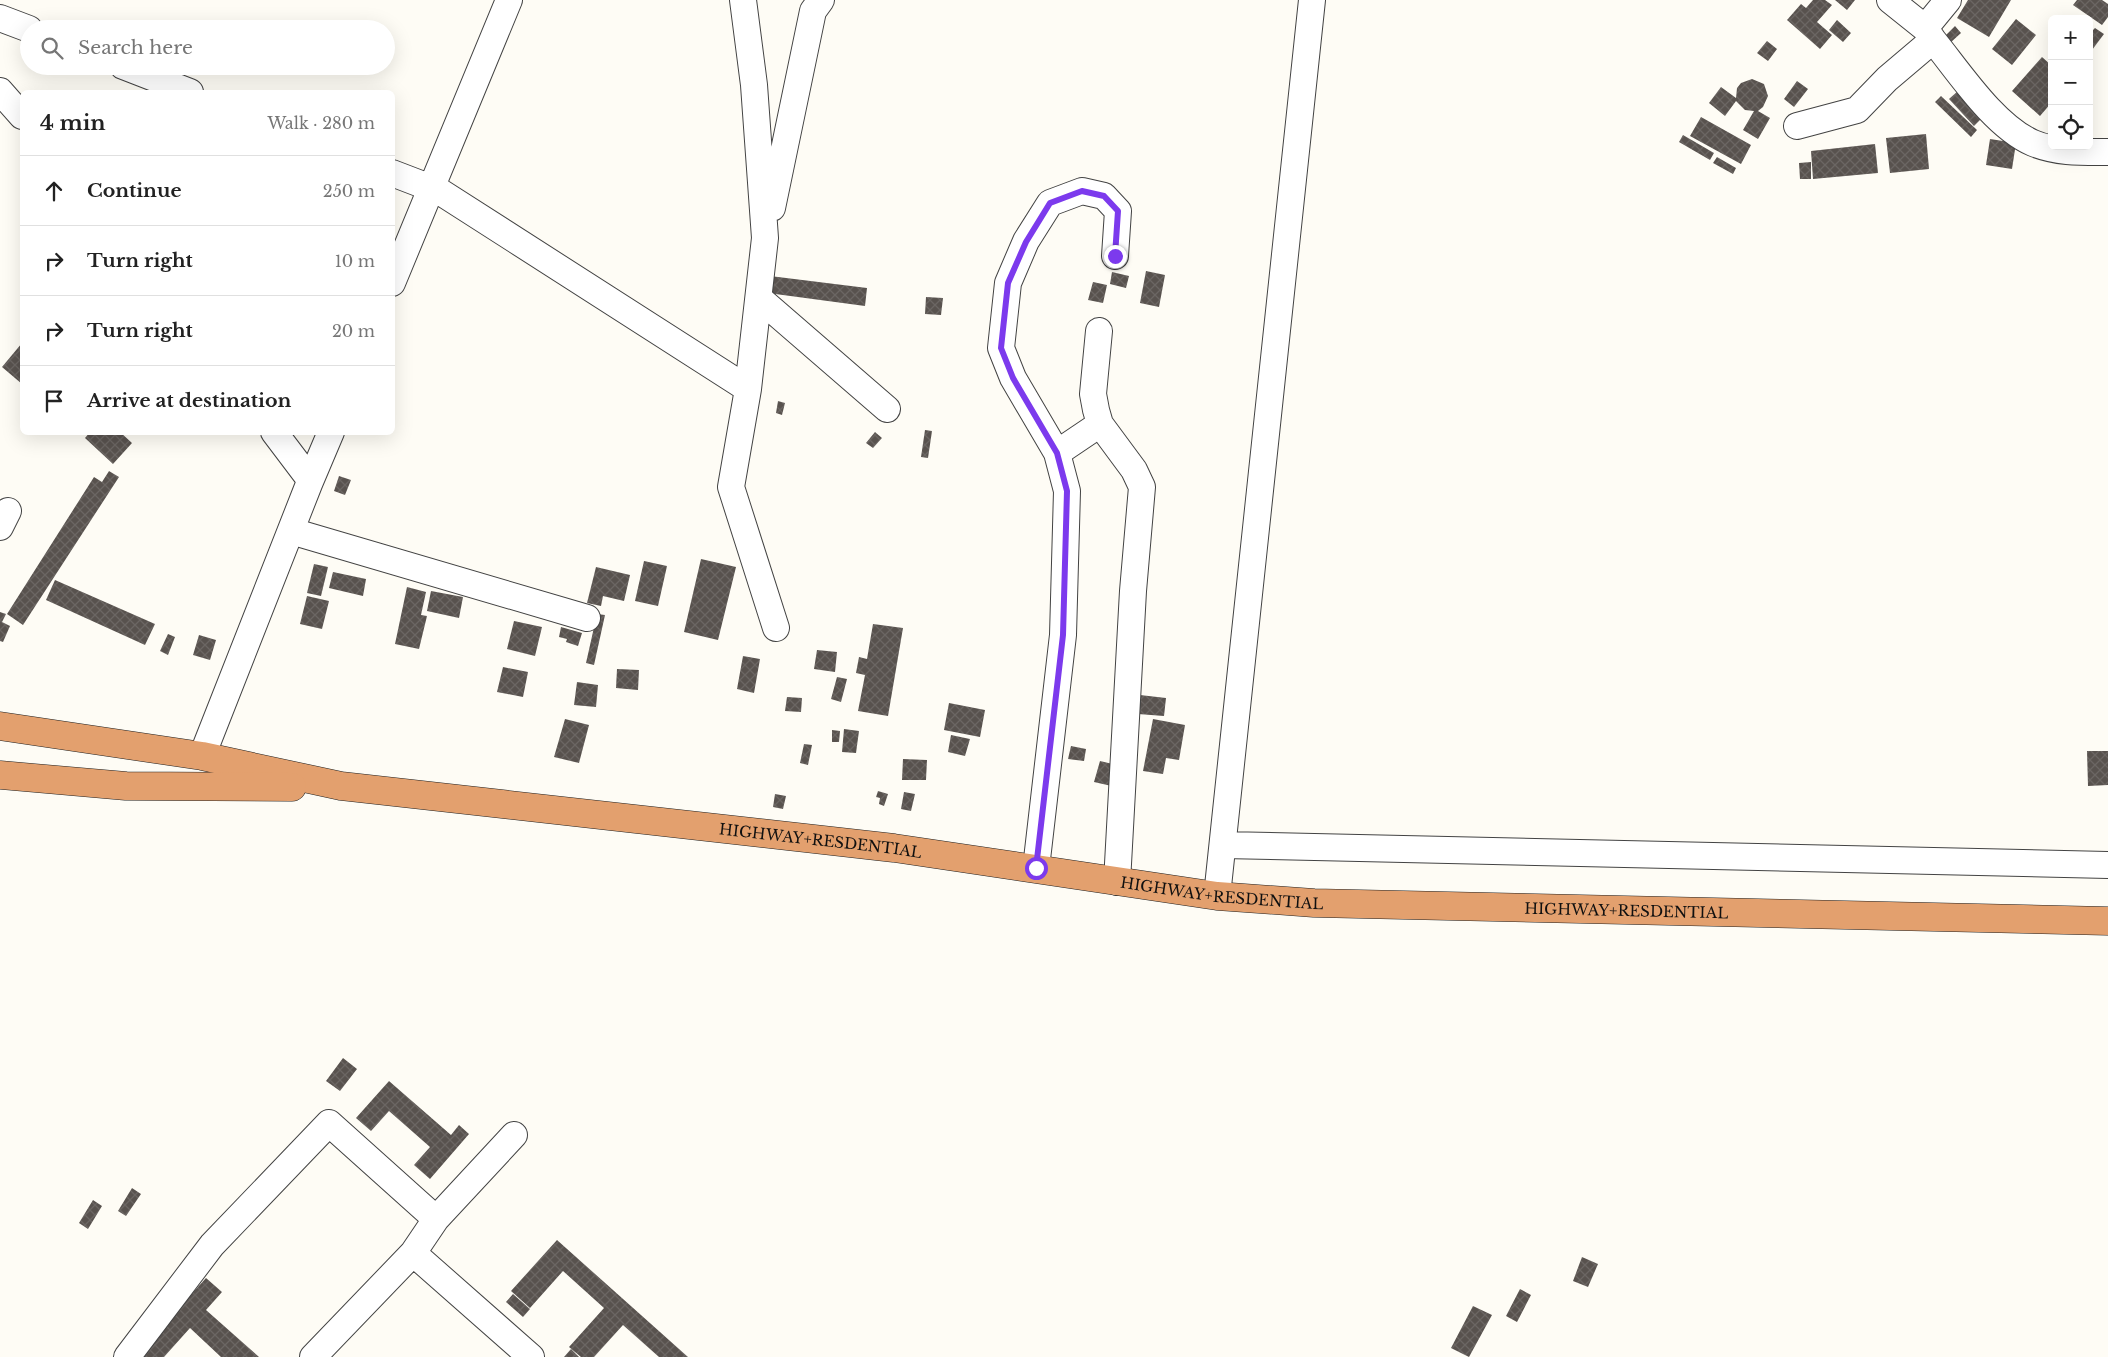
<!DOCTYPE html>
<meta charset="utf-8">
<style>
body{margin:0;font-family:"Libre Baskerville",serif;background:#f6f6f6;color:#222}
.controls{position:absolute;right:15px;top:15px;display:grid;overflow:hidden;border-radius:8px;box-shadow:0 5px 20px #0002}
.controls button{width:45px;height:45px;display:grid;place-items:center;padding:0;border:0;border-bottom:1px solid #e0e0e0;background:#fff;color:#222;font:25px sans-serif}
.stop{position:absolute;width:15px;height:15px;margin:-11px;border:4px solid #7c3aed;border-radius:50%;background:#fff}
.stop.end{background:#7c3aed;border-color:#fff;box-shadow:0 1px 5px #0008}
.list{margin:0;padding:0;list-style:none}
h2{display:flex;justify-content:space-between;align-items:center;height:65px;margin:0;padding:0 20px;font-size:21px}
h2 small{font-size:16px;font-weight:400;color:#767676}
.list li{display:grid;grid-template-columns:32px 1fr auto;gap:15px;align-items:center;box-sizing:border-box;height:70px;padding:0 20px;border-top:1px solid #e0e0e0}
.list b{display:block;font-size:19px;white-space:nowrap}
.list em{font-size:16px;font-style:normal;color:#767676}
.icon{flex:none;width:28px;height:28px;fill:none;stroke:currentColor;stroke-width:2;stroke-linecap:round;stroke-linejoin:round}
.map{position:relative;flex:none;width:2108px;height:1357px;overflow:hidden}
.search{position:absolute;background:#fff;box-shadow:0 5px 20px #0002;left:20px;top:20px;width:375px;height:55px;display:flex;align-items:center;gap:12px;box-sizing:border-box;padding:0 18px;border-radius:28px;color:#767676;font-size:19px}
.panel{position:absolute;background:#fff;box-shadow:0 5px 20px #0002;left:20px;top:90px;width:375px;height:345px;border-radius:8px}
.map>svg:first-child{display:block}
.building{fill:url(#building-cross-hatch)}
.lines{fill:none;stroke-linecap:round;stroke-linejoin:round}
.minor-casing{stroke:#434343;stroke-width:28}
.highway-casing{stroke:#212121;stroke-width:29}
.minor{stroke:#fff;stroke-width:26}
.highway{stroke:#e3a06e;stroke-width:28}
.route{stroke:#7c3aed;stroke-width:6}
.labels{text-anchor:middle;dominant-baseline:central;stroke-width:5;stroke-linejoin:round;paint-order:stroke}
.street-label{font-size:15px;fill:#101010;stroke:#fff}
</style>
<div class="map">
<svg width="2108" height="1357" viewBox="0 0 2108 1357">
<defs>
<pattern id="building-cross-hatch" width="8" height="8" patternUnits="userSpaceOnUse" patternTransform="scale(1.25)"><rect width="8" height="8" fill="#58524e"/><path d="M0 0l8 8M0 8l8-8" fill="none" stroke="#6b6663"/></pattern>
</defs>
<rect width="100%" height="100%" fill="#fefcf5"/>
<path class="building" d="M1813,0H1825L1832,5L1817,22L1832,35L1820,49L1787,20L1801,4L1806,8Z
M1835,0H1855L1847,10Z
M1968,0H2011L1989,37L1957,18Z
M2077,0H2102L2108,4V17L2102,25L2073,5Z
M2016,19L2036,35L2012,65L1992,49Z
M1837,20L1851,33L1843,42L1829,30Z
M1955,26L1961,33L1950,43L1944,37Z
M2089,28L2092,31L2095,28L2104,34L2089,54Z
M1767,41L1777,49L1768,61L1757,53Z
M2042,57L2052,66V102L2040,116L2012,91Z
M1752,79L1764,84L1768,96L1763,107L1758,111L1770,118L1758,139L1743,130L1754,111L1745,110L1736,101L1725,116L1709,103L1721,87L1736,98L1737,88L1741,83Z
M1797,81L1808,89L1794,107L1784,99Z
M1958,91L1982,118L1974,126L1949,99Z
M1941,96L1977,130L1971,137L1935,102Z
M1701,117L1751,145L1741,164L1690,136Z
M1926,134L1929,169L1890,173L1886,138Z
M1683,135L1714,153L1710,160L1679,142Z
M1990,139L2016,143L2012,169L1986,165Z
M1875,144L1878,173L1813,179L1811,151Z
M1717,157L1736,168L1733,174L1713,163Z
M1811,162V179H1800L1799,163Z
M1146,271L1165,275L1159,307L1140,303Z
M1112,272L1129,276L1126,288L1110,284Z
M770,276L867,288L865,306L768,293Z
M1093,282L1107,285L1103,303L1088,300Z
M926,297L943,298L941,315L925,314Z
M22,343V384L2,367Z
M778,401L785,403L782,415L776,413Z
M925,430L932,431L928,458L921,457Z
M90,432H120L132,443L113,464L85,438Z
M875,432L882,438L873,448L866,443Z
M109,471L119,477L23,625L7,614L94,477L102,482Z
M339,476L351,480L345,495L334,491Z
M701,559L736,567L718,640L684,632Z
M644,561L667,566L658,606L635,601Z
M314,564L328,567L321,596L307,593Z
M596,567L630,575L624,601L603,596L601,606L587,603Z
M333,572L366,579L363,596L329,588Z
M55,580L155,624L145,645L46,600Z
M407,587L426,592L421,615L427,616L419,649L395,644Z
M431,591L463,597L459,618L427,611Z
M307,596L329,601L322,629L300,624Z
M0,612L6,614L2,622L10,626L3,642L0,641Z
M597,614L605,615L594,665L586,663Z
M514,621L542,627L535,656L507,649Z
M873,624L903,628L888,716L858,711L865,675L856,673L859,657L867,659Z
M561,627L582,633L578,646L566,642L567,639L559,637Z
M168,634L175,637L168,655L160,651Z
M199,635L216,640L210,660L193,655Z
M817,650L837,652L835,672L814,669Z
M743,656L760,659L754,693L737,689Z
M503,667L528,672L523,697L497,692Z
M617,669L639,670L638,690L616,688Z
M837,677L847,679L841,702L831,699Z
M577,682L598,685L596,707L574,705Z
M1140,695L1166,698L1164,716L1138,714Z
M787,697L802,698L801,712L785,711Z
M949,703L985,710L980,737L944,730Z
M565,719L589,725L579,763L554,757Z
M1153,719L1185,725L1179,760L1166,758L1163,774L1143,771Z
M844,729L859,731L856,753L842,752Z
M832,730L840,731L839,742H832Z
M951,735L970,739L965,756L948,752Z
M804,744L812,745L808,765L800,763Z
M1071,746L1086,749L1084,761L1068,759Z
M2087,751H2108V785L2088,786Z
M903,759L927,760L926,780H902Z
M1100,761L1121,766L1116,787L1094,782Z
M878,791L888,794L884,806L879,804L880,798L876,797Z
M904,792L915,794L911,811L901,809Z
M775,794L786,796L783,809L773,807Z
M343,1058L357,1069L340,1091L326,1081Z
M389,1081L451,1135L459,1125L469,1134L430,1179L414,1165L430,1147L389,1111L371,1131L356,1118Z
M132,1188L141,1194L126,1216L118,1211Z
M93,1200L102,1206L88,1229L79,1223Z
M557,1240L688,1357H659L623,1325L594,1357H581L569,1347L604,1308L563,1271L530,1308L511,1291Z
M1582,1257L1598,1264L1588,1287L1573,1281Z
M206,1278L222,1292L206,1310L259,1357H221L190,1328L164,1357H135Z
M1520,1289L1531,1295L1517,1322L1506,1316Z
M513,1294L530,1309L523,1317L506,1302Z
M1473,1306L1492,1315L1469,1357L1451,1348Z
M571,1349L579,1357H564Z"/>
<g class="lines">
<g class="minor-casing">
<path id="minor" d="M743,0L754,85L765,238L748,389L731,487L776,628
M1890,0L1925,28L1933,40C1959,72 1994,126 2033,143C2057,153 2083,152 2108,152
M0,18L29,29
M1925,28L1948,0
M123,66L190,92
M0,91L22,116
M1797,126L1857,110L1887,79L1933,40
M392,173L439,191L748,389
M772,208L813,11L821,0
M392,283L509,0
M760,299L887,409
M1099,331L1093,394L1096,410L1100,424L1134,470L1142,487L1133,591L1117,882
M1057,453L1100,424
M309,484L331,432
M0,527L8,511
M291,531L587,618
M202,756L309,484L308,477L274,432
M1223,845L2108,865
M1036,868L1063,635L1067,491L1057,453L1013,378L1001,348L1008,283L1026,241L1050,203L1082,191L1104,196L1118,211L1115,256
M1217,896L1312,0
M413,1253L531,1357
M127,1357L212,1245L329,1123L436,1219
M313,1357L413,1253L436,1219L514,1135"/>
</g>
<g class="highway-casing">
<g id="highway">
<path id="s1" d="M0,726L202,756L341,786L894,848L1217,896L1314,903L2108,921"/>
<path d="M0,775L126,786L292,787"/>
</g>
</g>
<use href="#minor" class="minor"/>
<use href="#highway" class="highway"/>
</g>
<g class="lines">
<path class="route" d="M1036,868L1063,635L1067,491L1057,453L1013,378L1001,348L1008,283L1026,242L1050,203L1082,191L1104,196L1118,211L1115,256"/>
</g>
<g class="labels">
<g class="street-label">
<text stroke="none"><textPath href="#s1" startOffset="829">HIGHWAY+RESDENTIAL</textPath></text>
<text stroke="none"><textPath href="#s1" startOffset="1234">HIGHWAY+RESDENTIAL</textPath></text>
<text stroke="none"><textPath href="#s1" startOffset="1639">HIGHWAY+RESDENTIAL</textPath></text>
</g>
</g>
</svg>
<div class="controls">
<button>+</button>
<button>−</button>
<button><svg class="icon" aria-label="locate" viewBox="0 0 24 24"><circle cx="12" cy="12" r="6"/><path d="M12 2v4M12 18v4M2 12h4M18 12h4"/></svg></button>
</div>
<div class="stop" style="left:1036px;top:868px"></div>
<div class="stop end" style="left:1115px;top:256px"></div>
<div class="search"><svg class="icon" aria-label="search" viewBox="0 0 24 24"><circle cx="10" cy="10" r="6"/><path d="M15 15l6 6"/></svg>Search here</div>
<section class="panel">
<h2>4 min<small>Walk · 280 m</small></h2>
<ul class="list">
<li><svg class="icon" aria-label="ahead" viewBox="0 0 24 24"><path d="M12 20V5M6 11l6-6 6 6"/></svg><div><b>Continue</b></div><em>250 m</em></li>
<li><svg class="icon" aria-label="right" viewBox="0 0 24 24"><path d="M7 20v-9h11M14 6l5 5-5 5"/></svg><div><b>Turn right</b></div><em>10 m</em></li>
<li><svg class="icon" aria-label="right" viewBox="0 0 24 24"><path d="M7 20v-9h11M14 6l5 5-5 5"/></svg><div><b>Turn right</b></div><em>20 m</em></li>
<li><svg class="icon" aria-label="arrive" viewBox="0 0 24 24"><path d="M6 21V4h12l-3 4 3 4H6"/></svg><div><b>Arrive at destination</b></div></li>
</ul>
</section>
</div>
